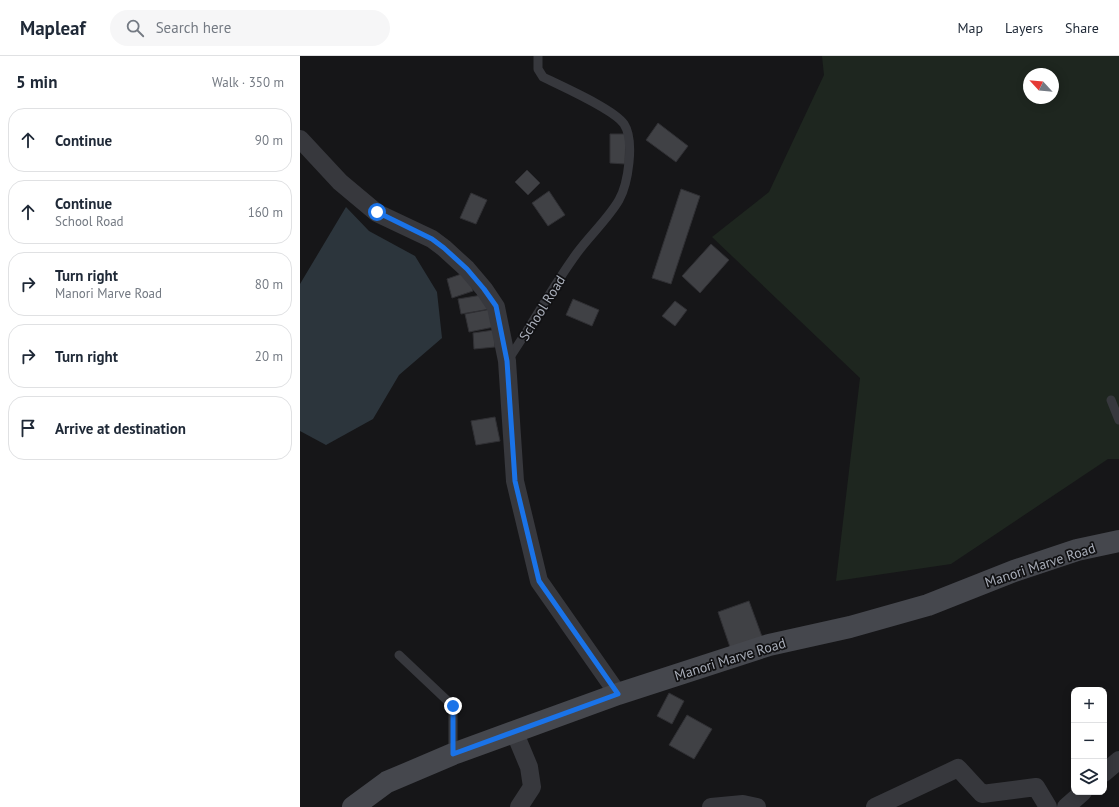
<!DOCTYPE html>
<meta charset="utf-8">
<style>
body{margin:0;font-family:"PT Sans",sans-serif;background:#f6f6f7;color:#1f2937}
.controls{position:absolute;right:12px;bottom:12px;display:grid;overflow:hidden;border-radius:8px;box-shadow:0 2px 10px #0003}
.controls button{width:36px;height:36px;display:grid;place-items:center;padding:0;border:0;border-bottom:1px solid #e0e1e3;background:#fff;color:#1f2937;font:20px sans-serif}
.compass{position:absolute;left:723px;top:12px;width:36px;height:36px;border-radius:50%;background:#fff;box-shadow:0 2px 10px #0003;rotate:296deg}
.stop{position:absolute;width:12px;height:12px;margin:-9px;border:3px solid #1a73e8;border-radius:50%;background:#fff}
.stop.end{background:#1a73e8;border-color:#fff;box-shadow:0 1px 4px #0008}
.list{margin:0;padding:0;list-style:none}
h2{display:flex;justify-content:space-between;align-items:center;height:52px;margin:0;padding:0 16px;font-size:17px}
h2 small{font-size:13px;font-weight:400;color:#747a83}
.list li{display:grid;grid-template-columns:26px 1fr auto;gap:12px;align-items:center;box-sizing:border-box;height:64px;margin:0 8px 8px;padding:0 8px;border:1px solid #e0e1e3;border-radius:16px}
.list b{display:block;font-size:15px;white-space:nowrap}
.list p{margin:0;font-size:13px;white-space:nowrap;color:#747a83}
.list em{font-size:13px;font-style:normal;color:#747a83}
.icon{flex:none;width:22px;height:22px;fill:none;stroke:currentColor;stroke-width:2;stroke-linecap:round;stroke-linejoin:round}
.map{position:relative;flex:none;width:819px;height:751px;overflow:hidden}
header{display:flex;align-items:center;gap:24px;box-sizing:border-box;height:56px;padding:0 20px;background:#fff;border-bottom:1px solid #e0e1e3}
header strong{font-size:19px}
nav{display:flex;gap:22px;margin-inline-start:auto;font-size:14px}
.search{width:280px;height:36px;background:#f6f6f7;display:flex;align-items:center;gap:10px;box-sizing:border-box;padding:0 14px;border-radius:22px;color:#747a83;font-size:15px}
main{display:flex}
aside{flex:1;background:#fff}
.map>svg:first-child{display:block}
.green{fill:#1e261f;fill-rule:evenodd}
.water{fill:#2c353c}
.building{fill:#404145;stroke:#303034}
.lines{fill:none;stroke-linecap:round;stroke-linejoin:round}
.lane{stroke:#37383d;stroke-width:9}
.street{stroke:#37383d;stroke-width:18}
.secondary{stroke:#45474d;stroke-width:22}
.route{stroke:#1a73e8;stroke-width:5}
.labels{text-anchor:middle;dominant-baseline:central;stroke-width:3.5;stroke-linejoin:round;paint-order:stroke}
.street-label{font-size:14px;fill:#a8adb8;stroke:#111113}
</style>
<header>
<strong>Mapleaf</strong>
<div class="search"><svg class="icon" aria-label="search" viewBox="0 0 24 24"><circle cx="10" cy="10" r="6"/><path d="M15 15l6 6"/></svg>Search here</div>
<nav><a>Map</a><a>Layers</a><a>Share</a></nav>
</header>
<main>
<aside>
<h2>5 min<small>Walk · 350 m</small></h2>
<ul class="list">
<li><svg class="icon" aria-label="ahead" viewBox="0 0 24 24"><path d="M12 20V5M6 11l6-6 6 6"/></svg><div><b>Continue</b></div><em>90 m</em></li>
<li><svg class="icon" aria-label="ahead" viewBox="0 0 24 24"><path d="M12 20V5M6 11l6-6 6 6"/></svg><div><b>Continue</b><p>School Road</p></div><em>160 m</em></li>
<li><svg class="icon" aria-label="right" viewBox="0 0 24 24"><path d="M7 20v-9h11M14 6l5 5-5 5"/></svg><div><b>Turn right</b><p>Manori Marve Road</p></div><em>80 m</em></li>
<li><svg class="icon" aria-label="right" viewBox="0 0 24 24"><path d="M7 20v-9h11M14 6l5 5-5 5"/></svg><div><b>Turn right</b></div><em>20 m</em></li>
<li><svg class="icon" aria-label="arrive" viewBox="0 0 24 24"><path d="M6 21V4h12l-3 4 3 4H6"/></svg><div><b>Arrive at destination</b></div></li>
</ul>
</aside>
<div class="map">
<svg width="819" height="751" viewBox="0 0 819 751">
<rect width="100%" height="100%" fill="#161618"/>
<path class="green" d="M522,0H819V403H808L651,508L536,525L560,322L412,181L469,136L524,19ZM729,18H753V42H729Z"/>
<path class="water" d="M46,151L69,175L115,200L137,236L142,282L99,319L73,363L26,389L0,375V228Z"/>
<path class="building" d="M358,67L388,90L376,106L346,84Z
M310,78H326L325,108L310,107Z
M227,114L240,127L228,139L215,126Z
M381,133L400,140L371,228L352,222Z
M249,135L265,159L248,170L232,147Z
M171,137L187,144L176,168L160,162Z
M411,188L429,204L400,237L382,220Z
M167,216L173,235L152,242L147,223Z
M188,238L190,253L161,258L158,243Z
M273,243L299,254L292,270L266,259Z
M375,245L387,254L375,270L362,260Z
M191,253L194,271L169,276L165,258Z
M194,274L195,291L174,293L173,277Z
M195,361L200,385L176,389L171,365Z
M449,545L464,586L432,597L418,556Z
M369,637L384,645L372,668L357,660Z
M387,659L412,673L394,703L369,689Z"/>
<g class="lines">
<path class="lane" d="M208,304C232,269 252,231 277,197C290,179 308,163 319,144C328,128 335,85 324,68C314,53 261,30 243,21L238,13V0
M811,344L819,364
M99,599L153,650V698"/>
<path class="street" d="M0,83L40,126L77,157L132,183L144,192L167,213L184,233L196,251L207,305L215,425L239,525L318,638
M214,675L229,711L232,731L219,751
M804,717L819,704
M411,751L443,748L457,751
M575,751L658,712L682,738L736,731L748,751
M766,751L783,736"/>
<path class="secondary" d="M53,751L87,726L153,698L318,638L469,589L550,571L628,549L714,515L777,494L819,485"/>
</g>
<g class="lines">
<path class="route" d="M77,156L132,183L144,192L167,213L184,233L196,250L207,305L215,425L239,525L318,638L153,698V650"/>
</g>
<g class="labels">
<g class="street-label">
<text transform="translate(242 252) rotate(-58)">School Road</text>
<text transform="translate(740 509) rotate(-18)">Manori Marve Road</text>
<text transform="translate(430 603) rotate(-17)">Manori Marve Road</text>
</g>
</g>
</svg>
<div class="controls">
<button>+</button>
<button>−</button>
<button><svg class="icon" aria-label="layers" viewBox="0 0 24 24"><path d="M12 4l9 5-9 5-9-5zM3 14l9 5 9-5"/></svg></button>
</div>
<svg class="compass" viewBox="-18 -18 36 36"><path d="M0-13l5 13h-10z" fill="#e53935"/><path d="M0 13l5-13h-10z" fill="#747a83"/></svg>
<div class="stop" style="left:77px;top:156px"></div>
<div class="stop end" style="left:153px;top:650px"></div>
</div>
</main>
